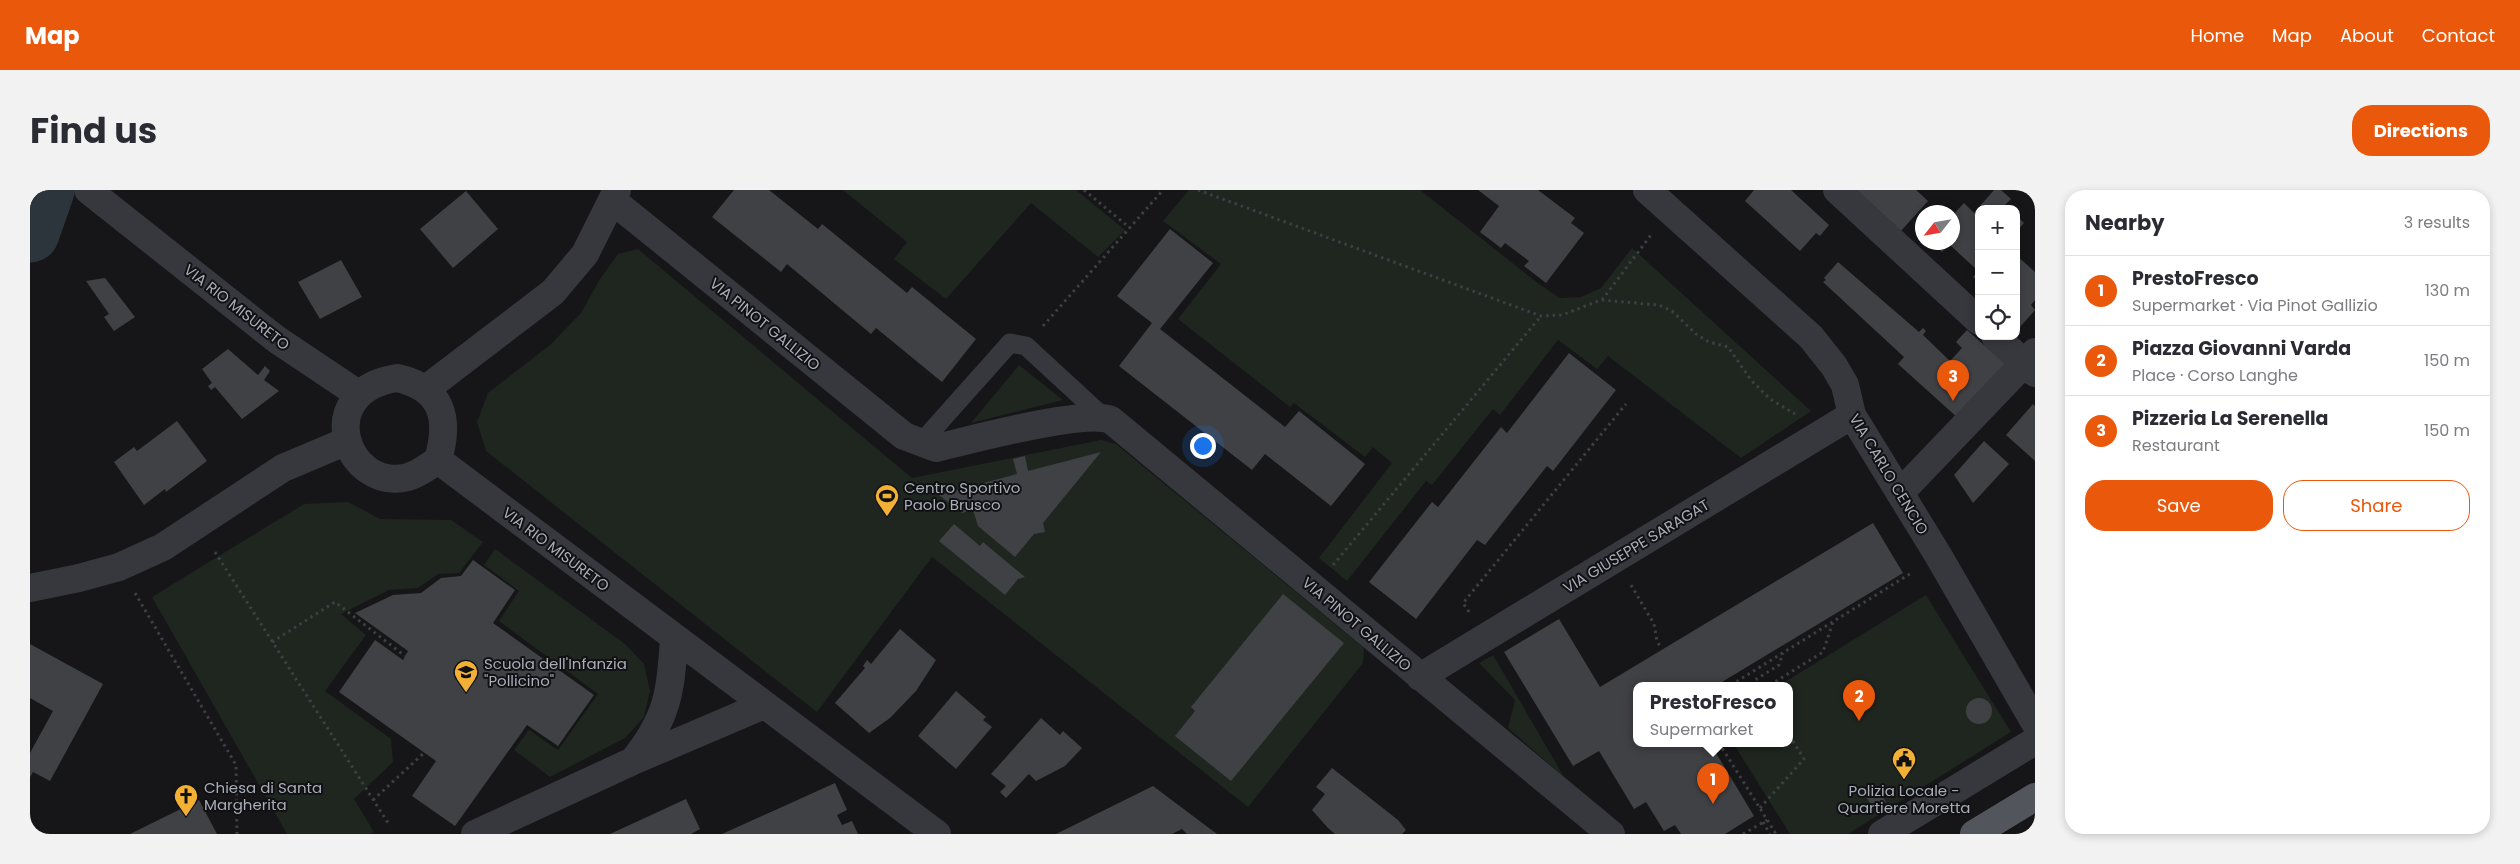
<!DOCTYPE html>
<meta charset="utf-8">
<style>
body{margin:0;font-family:Poppins,sans-serif;background:#f2f2f3;color:#2b2b33}
.controls{position:absolute;right:15px;top:15px;display:grid;overflow:hidden;border-radius:10px;box-shadow:0 2px 8px #0003}
.controls button{width:45px;height:45px;display:grid;place-items:center;padding:0;border:0;border-bottom:1px solid #e1e1e2;background:#fff;color:#2b2b33;font:25px sans-serif}
.compass{position:absolute;left:1885px;top:15px;width:45px;height:45px;border-radius:50%;background:#fff;box-shadow:0 2px 8px #0003;rotate:239deg}
.you{position:absolute;left:1172px;top:255px;width:18px;height:18px;margin:-12px;border:4px solid #fff;border-radius:50%;background:#1a73e8;box-shadow:0 0 0 8px #1a73e833}
.badge{display:grid;place-items:center;width:32px;height:32px;border-radius:50%;background:#ea580c;color:#fff;font-size:16px;font-weight:700}
.pin{position:absolute;translate:-50% -41px;filter:drop-shadow(0 1px 2px #0008)}
.pin::after{content:'';position:absolute;top:26px;width:18px;height:15px;background:inherit;clip-path:polygon(0 0,100% 0,50% 100%)}
.popup{position:absolute;left:1603px;top:492px;width:160px;height:65px;box-sizing:border-box;display:grid;place-content:center;border-radius:10px;background:#fff;filter:drop-shadow(0 1px 4px #0005);font-size:16px;white-space:nowrap;color:#7c7c81}
.popup b{font-size:19px;color:#2b2b33}
.popup::after{content:'';position:absolute;left:50%;top:100%;margin-left:-10px;border:10px solid transparent;border-top-color:#fff}
.list{margin:0;padding:0;list-style:none}
h2{display:flex;justify-content:space-between;align-items:center;height:65px;margin:0;padding:0 20px;font-size:21px}
h2 small{font-size:16px;font-weight:400;color:#7c7c81}
.list li{display:grid;grid-template-columns:32px 1fr auto;gap:15px;align-items:center;box-sizing:border-box;height:70px;padding:0 20px;border-top:1px solid #e1e1e2}
.list b{display:block;font-size:19px;white-space:nowrap}
.list p{margin:0;font-size:16px;white-space:nowrap;color:#7c7c81}
.list em{font-size:16px;font-style:normal;color:#7c7c81}
.actions{display:flex;gap:10px;padding:15px 20px}
.actions a{flex:1;padding:11px 0;border:1px solid #ea580c;border-radius:20px;text-align:center;font-size:18px;color:#ea580c}
.actions .main{background:#ea580c;color:#fff}
.icon{flex:none;width:28px;height:28px;fill:none;stroke:currentColor;stroke-width:2;stroke-linecap:round;stroke-linejoin:round}
.map{position:relative;flex:none;width:2005px;height:644px;overflow:hidden;border-radius:20px}
header{display:flex;align-items:center;gap:30px;box-sizing:border-box;height:70px;padding:0 25px;background:#ea580c;color:#fff}
header strong{font-size:24px}
nav{display:flex;gap:28px;margin-inline-start:auto;font-size:18px}
.intro{display:flex;align-items:center;justify-content:space-between;box-sizing:border-box;height:120px;padding:0 30px}
h1{margin:0;font-size:35px}
.button{padding:12px 22px;border-radius:20px;background:#ea580c;color:#fff;font-size:18px;font-weight:700}
main{display:flex;gap:30px;padding:0 30px}
aside{flex:1;background:#fff;border-radius:20px;box-shadow:0 2px 8px #0003}
.map>svg:first-child{display:block}
.green{fill:#1e261f}
.lines{fill:none;stroke-linecap:round;stroke-linejoin:round}
.river{stroke:#2c353c;stroke-width:59}
.building{fill:#404145}
.path{stroke:#3d3f44;stroke-width:3;stroke-dasharray:2.5 4;stroke-linecap:butt}
.service{stroke:#37383d;stroke-width:19}
.minor{stroke:#37383d;stroke-width:28}
.primary{stroke:#53555c;stroke-width:28}
.labels{text-anchor:middle;dominant-baseline:central;stroke-width:4;stroke-linejoin:round;paint-order:stroke}
.street-label{font-size:15px;fill:#a8adb8;stroke:#111113}
.poi-label{font-size:15px;fill:#a8adb8;stroke:#111113;text-anchor:start}
</style>
<header>
<strong>Map</strong>
<nav><a>Home</a><a>Map</a><a>About</a><a>Contact</a></nav>
</header>
<div class="intro"><h1>Find us</h1><a class="button">Directions</a></div>
<main>
<div class="map">
<svg width="2005" height="644" viewBox="0 0 2005 644">
<rect width="100%" height="100%" fill="#161618"/>
<path class="green" d="M813,0H1046L1095,40L1068,67L1001,13L916,109L864,69L877,52Z
M1159,0H1390L1509,94L1530,108L1551,107L1571,98L1602,58L1781,221L1711,268L1578,166L1567,179L1528,150L1470,225L1463,219L1402,295L1396,291L1317,391L1289,368L1362,273L1343,257L1335,267L1264,213L1260,217L1148,129L1191,74L1133,31Z
M608,59L882,288L1071,250L1086,254L1334,458L1333,473L1218,617L902,367L787,522L456,261L447,232L458,203L520,155L551,123L570,89L588,64Z
M989,175L1033,210L941,233Z
M318,312L350,329L421,330L453,352L429,383L408,384L388,398L359,400L311,424L336,445L295,501L361,549L363,572L324,609L344,642L340,644H257L122,407L274,314Z
M465,359L595,454L614,474L620,501L614,527L595,548L520,587L484,560L499,540L528,560L568,504L469,431L489,401L454,375Z
M1896,405L1981,542L1818,644H1760L1703,553H1759V495H1750Z
M1463,465L1466,470L1534,587L1478,538L1485,510L1449,473Z"/>
<g class="lines">
<path class="river" d="M0,43L15,0"/>
</g>
<path class="building" d="M704,0H739L788,39L792,34L877,103L882,97L946,149L912,192L846,138L841,144L757,74L751,82L682,27Z
M1448,0H1508L1545,28L1541,33L1554,43L1516,93L1494,76L1499,71L1475,53L1471,58L1450,42L1469,16Z
M1724,0H1761L1799,35L1790,46L1786,43L1770,61L1715,11Z
M1824,0H1886L1898,11L1870,42Z
M1964,0H1971L1981,9L1975,15L1979,19H1949V92L1943,87L1948,81L1919,54L1912,62L1902,52H1922V26L1934,13L1944,23Z
M436,1L468,39L423,78L390,39Z
M1986,25L1994,33L1986,42Z
M1140,39L1183,73L1130,139L1255,237L1269,221L1335,274L1301,316L1235,264L1222,280L1089,176L1122,133L1087,106Z
M1986,65L2005,82V110L2001,115L2005,120L1990,137L1986,134Z
M311,70L332,107L290,129L268,92Z
M1808,72L1889,142L1893,138L1896,141L1893,145L1920,171L1932,158L1926,152L1937,140L1977,175L1929,229L1868,174L1874,167L1793,92L1796,90L1794,88Z
M75,88L105,127L84,141L74,127L79,124L56,91Z
M198,159L228,185L235,176L240,181L234,190L249,201L212,229L185,197L181,200L178,196L182,193L172,179Z
M1539,163L1586,200L1523,281L1517,276L1455,355L1447,350L1386,429L1339,392L1402,312L1408,317L1471,237L1477,243Z
M2003,214L2005,216V271L1976,245Z
M147,231L177,271L136,302L135,299L114,315L84,272L104,257L107,261Z
M1954,251L1979,274L1943,313L1924,285Z
M1071,262L1013,333L1015,342L1004,344L985,367L948,336L943,320L932,323L909,305L987,284L983,269L995,266L998,281Z
M1843,333L1873,383L1687,495H1607V553H1680L1724,626L1695,644H1651L1645,635L1634,641L1616,612L1604,619L1569,561L1543,576L1474,462L1529,429L1570,497Z
M924,334L950,356L953,352L995,387L988,389L975,405L909,351Z
M443,370L485,400L463,433L564,505L528,556L497,535L425,636L382,606L406,571L309,502L345,450L373,470L378,461L325,423L363,405L391,403L411,388L431,386Z
M1253,404L1314,453L1201,591L1145,546L1165,521L1161,517Z
M870,439L906,470L886,501L860,528L839,543L805,513L835,478L833,476L837,470L841,474Z
M0,454L73,494L20,591L3,582L0,587V563L23,521L0,508Z
M926,501L956,527L953,530L962,537L926,579L888,546Z
M1936 521a13 13 0 1 1 26 0a13 13 0 1 1-26 0Z
M1011,528L1030,545L1033,541L1052,558L1035,576L1006,591L999,584L976,608L970,602L976,596L961,584Z
M1302,578L1368,630L1376,640L1372,644H1305L1298,638L1282,620L1295,604L1286,597Z
M805,593L817,620L807,625L812,635L822,631L828,644H692Z
M1123,596L1187,644H1157L1152,639L1142,644H1026Z
M1849,600L1856,612L1844,619L1836,607Z
M656,609L670,639L661,644H580Z
M169,610L187,644H100Z"/>
<g class="lines">
<path class="path" d="M1054,0L1100,38
M1168,0L1511,126L1532,125L1571,110L1629,115L1642,121L1666,144L1679,152L1698,157L1721,190L1740,209L1765,224
M1572,110L1621,45
M1013,136L1133,0
M185,362L360,636
M1303,375L1511,126
M1601,395L1624,434L1627,451L1631,458
M105,403L206,575L207,644
M1439,422L1433,413L1596,214
M242,452L305,412L375,466
M1701,495L1883,382
M1728,495L1725,490L1749,475L1753,463
M1740,495L1793,462L1803,432
M1689,553L1746,644
M343,610L395,562
M1730,618L1774,569L1759,545
M1733,632L1740,644
M1713,644L1737,630"/>
<path class="service" d="M890,254L980,153L996,156L1072,226"/>
<path class="minor" d="M58,0L246,149L328,204
M1617,0L1781,147L1804,176L1815,195L1822,225L1908,365L2005,533
M1807,0L1949,131
M582,10L874,246L906,258C941,250 1053,219 1081,230L1581,644
M1965,146L2005,183
M367,188C413,198 420,229 408,270C399,276 389,284 378,287C316,303 281,201 367,188Z
M396,199L523,102L555,64L587,0
M408,270L907,644
M1870,303L2005,162
M0,398L49,388L89,377L133,357L253,278L317,251
M644,448C641,501 638,528 603,571L734,515
M1390,487L1822,225
M445,644L603,571
M1852,644L2005,551"/>
<path class="primary" d="M1944,644L2005,607"/>
</g>
<defs>
<g id="stadium-pin" transform="scale(1.25)"><path d="M0 17L-7.5 6A9.5 9.5 0 1 1 7.5 6Z" fill="#f2b134" stroke="#111113"/><path d="M0-5a6.5 5 0 1 0 0 10a6.5 5 0 1 0 0-10ZM-3.5-1.8h7v3.6h-7Z" fill="#111"/></g>
<g id="school-pin" transform="scale(1.25)"><path d="M0 17L-7.5 6A9.5 9.5 0 1 1 7.5 6Z" fill="#f2b134" stroke="#111113"/><path d="M0-5L7-2L0 1L-7-2ZM-4 1L0 2.5L4 1V4Q0 6-4 4Z" fill="#111"/></g>
<g id="civic-pin" transform="scale(1.25)"><path d="M0 17L-7.5 6A9.5 9.5 0 1 1 7.5 6Z" fill="#f2b134" stroke="#111113"/><path d="M-.6-6.5H3V-4.5H.6V-3L4-1V1h2V6H-6V1h2V-1L-.6-3ZM-1.2 2.5V6h2.4V2.5Z" fill="#111"/></g>
<g id="church-pin" transform="scale(1.25)"><path d="M0 17L-7.5 6A9.5 9.5 0 1 1 7.5 6Z" fill="#f2b134" stroke="#111113"/><path d="M-1.2-6h2.4v3.5h3.3v2.4h-3.3V6h-2.4V-.1h-3.3v-2.4h3.3Z" fill="#111"/></g>
</defs>
<g fill-rule="evenodd">
<use href="#stadium-pin" x="857" y="306"/>
<use href="#school-pin" x="436" y="482"/>
<use href="#civic-pin" x="1874" y="569"/>
<use href="#church-pin" x="156" y="606"/>
</g>
<g class="labels">
<g class="street-label">
<text transform="translate(207 117) rotate(38)">VIA RIO MISURETO</text>
<text transform="translate(735 134) rotate(39)">VIA PINOT GALLIZIO</text>
<text transform="translate(1859 284) rotate(59)">VIA CARLO CENCIO</text>
<text transform="translate(1606 356) rotate(-31)">VIA GIUSEPPE SARAGAT</text>
<text transform="translate(526 359) rotate(37)">VIA RIO MISURETO</text>
<text transform="translate(1327 434) rotate(40)">VIA PINOT GALLIZIO</text>
</g>
<g class="poi-label">
<text x="874" y="297">Centro Sportivo<tspan x="874" dy="17">Paolo Brusco</tspan></text>
<text x="454" y="473">Scuola dell'Infanzia<tspan x="454" dy="17">"Pollicino"</tspan></text>
<text x="174" y="597">Chiesa di Santa<tspan x="174" dy="17">Margherita</tspan></text>
<text x="1874" y="600" text-anchor="middle">Polizia Locale -<tspan x="1874" dy="17">Quartiere Moretta</tspan></text>
</g>
</g>
</svg>
<div class="controls">
<button>+</button>
<button>−</button>
<button><svg class="icon" aria-label="locate" viewBox="0 0 24 24"><circle cx="12" cy="12" r="6"/><path d="M12 2v4M12 18v4M2 12h4M18 12h4"/></svg></button>
</div>
<svg class="compass" viewBox="-18 -18 36 36"><path d="M0-13l5 13h-10z" fill="#e53935"/><path d="M0 13l5-13h-10z" fill="#7c7c81"/></svg>
<div class="you"></div>
<div class="pin badge" style="left:1683px;top:614px">1</div>
<div class="popup"><b>PrestoFresco</b>Supermarket</div>
<div class="pin badge" style="left:1829px;top:531px">2</div>
<div class="pin badge" style="left:1923px;top:211px">3</div>
</div>
<aside>
<h2>Nearby<small>3 results</small></h2>
<ul class="list">
<li><span class="badge">1</span><div><b>PrestoFresco</b><p>Supermarket · Via Pinot Gallizio</p></div><em>130 m</em></li>
<li><span class="badge">2</span><div><b>Piazza Giovanni Varda</b><p>Place · Corso Langhe</p></div><em>150 m</em></li>
<li><span class="badge">3</span><div><b>Pizzeria La Serenella</b><p>Restaurant</p></div><em>150 m</em></li>
</ul>
<div class="actions"><a class="main">Save</a><a>Share</a></div>
</aside>
</main>
